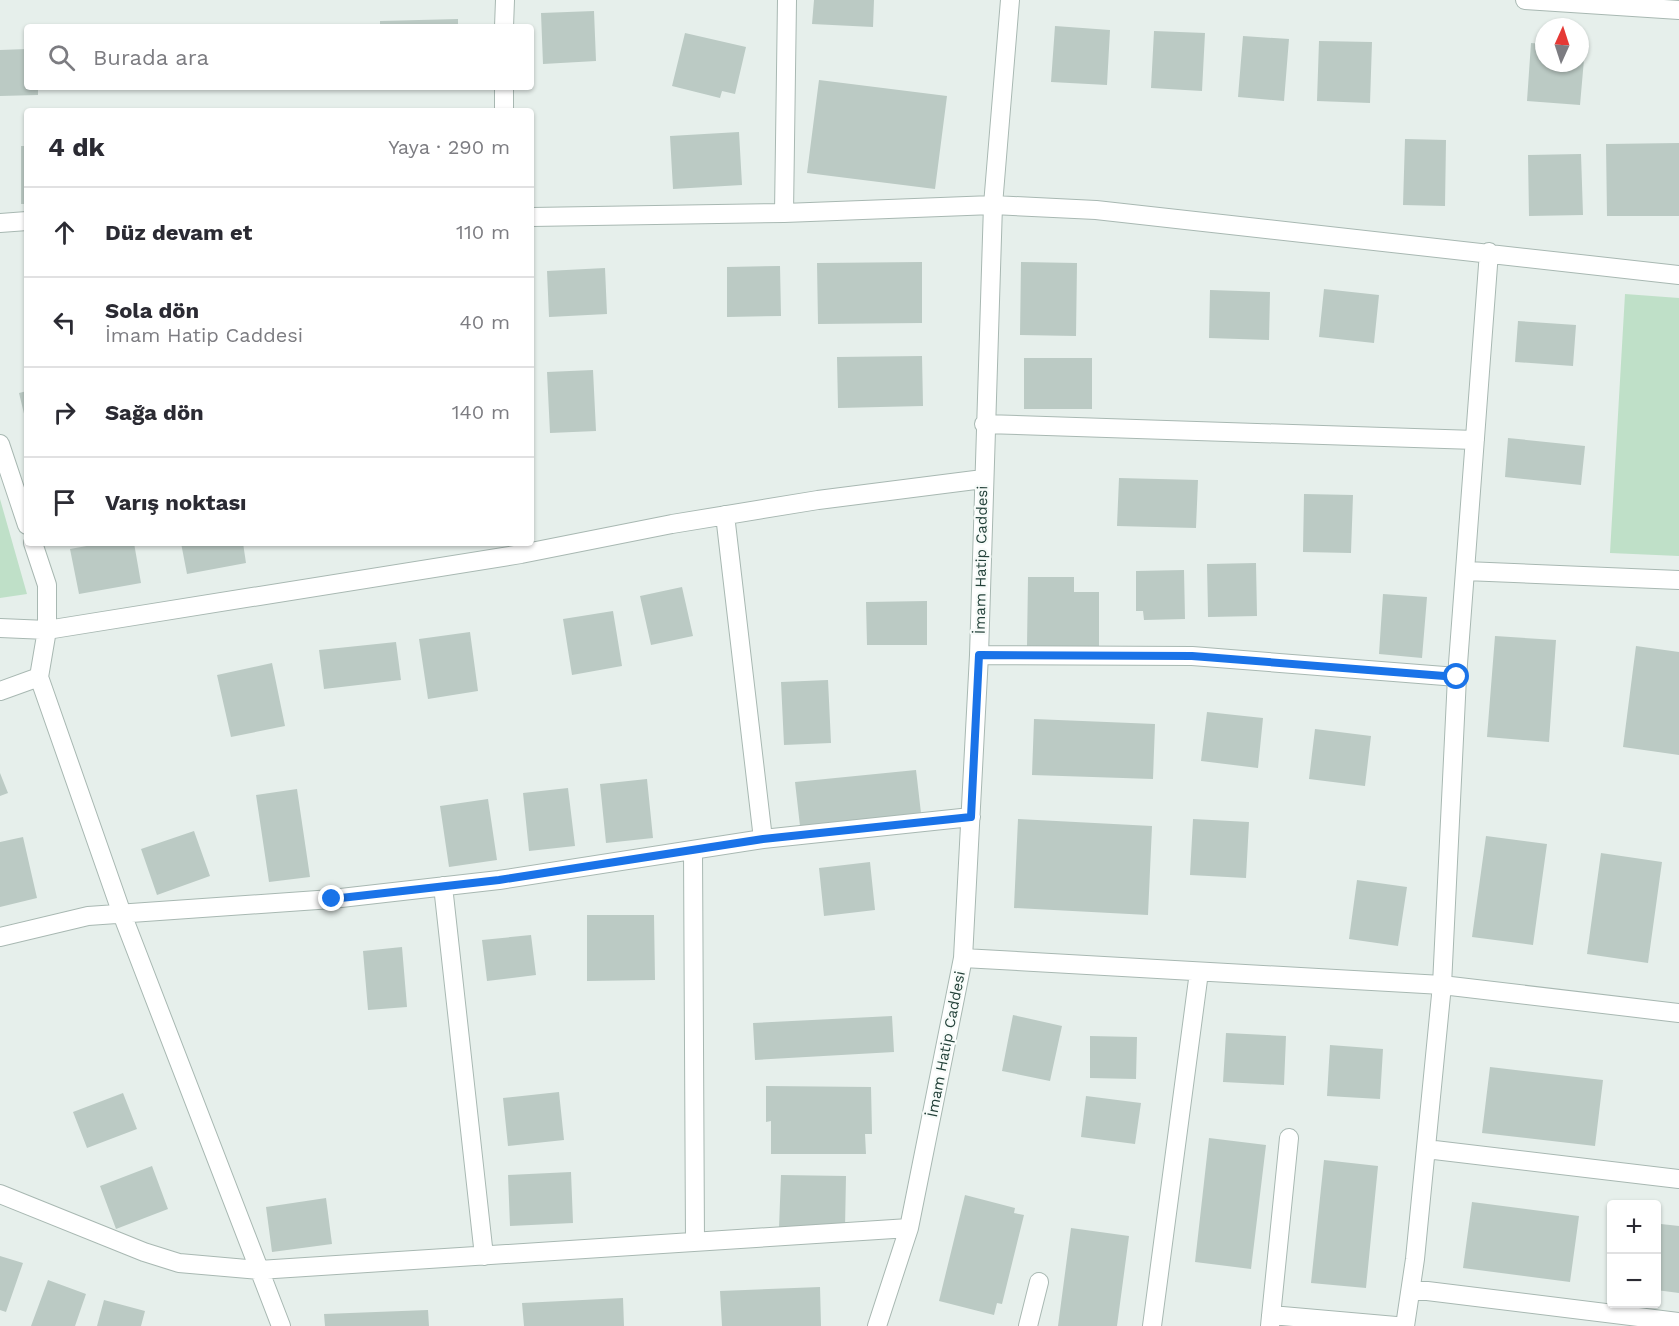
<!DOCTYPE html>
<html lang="tr">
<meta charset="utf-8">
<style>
body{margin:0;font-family:"Work Sans",sans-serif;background:#f2f2f3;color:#2b2b33}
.controls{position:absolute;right:18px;bottom:18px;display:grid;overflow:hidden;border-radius:6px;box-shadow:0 2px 4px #0004}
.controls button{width:54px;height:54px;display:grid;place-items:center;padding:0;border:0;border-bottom:2px solid #e1e1e2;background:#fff;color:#2b2b33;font:30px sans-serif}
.compass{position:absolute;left:1535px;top:18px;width:54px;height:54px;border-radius:50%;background:#fff;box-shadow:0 2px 4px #0004;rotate:3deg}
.stop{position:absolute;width:18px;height:18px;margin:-14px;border:4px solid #1a73e8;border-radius:50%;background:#fff}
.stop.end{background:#1a73e8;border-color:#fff;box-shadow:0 2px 6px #0008}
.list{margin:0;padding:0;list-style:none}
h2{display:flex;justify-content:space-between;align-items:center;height:78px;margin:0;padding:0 24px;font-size:26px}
h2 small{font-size:20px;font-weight:400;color:#7c7c81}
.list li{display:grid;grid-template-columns:39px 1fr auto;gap:18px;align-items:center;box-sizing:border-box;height:90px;padding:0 24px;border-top:2px solid #e1e1e2}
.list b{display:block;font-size:22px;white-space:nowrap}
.list p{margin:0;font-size:20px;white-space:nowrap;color:#7c7c81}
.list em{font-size:20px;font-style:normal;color:#7c7c81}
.icon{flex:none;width:33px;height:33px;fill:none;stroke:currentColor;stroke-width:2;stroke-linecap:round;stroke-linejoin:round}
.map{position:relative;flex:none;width:1679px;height:1326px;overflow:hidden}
.search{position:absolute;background:#fff;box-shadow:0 2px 4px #0004;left:24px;top:24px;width:510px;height:66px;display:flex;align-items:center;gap:15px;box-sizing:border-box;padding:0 21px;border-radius:6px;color:#7c7c81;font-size:22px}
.panel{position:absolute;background:#fff;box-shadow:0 2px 4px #0004;left:24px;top:108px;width:510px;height:438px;border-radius:6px}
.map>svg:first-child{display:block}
.green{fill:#bfe0c8}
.building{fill:#bbcac4}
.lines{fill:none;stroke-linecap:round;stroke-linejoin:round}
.minor-casing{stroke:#a8b8b2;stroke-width:20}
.minor{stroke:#fff;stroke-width:18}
.route{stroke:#1a73e8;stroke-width:8}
.labels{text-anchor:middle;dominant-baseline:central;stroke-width:4.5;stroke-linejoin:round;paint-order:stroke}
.street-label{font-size:15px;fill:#24423a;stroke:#f7fbf9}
</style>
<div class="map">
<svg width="1679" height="1326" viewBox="0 0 1679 1326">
<rect width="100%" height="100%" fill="#e6efeb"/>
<path class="green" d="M1625,294L1679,298V556L1610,553Z
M0,499L27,594L0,598Z"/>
<path class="building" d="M814,0H874L873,27L812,24Z
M594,11L596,61L543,64L541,13Z
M458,19V27H380V21Z
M1055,26L1110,30L1107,85L1051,82Z
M1154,31L1205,33L1202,91L1151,88Z
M685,33L746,47L735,94L722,91L720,98L672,86Z
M1243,36L1289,39L1284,101L1238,97Z
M1319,41L1372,42L1370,103L1317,101Z
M1531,43L1544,44V63H1580V47L1585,48L1580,105L1527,101Z
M27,49V87H38V95L0,96V50Z
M819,80L947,96L935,189L807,173Z
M739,132L742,185L673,189L670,136Z
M1405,139L1446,140L1445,206L1403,205Z
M1679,143V216H1607L1606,144Z
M21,146H27V204H21Z
M1581,154L1583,215L1529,216L1528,155Z
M922,262V323L818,324L817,263Z
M1021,262L1077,263L1076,336L1020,335Z
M780,266L781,316L727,317V267Z
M605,268L607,314L549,317L547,271Z
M1324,289L1379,295L1374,343L1319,337Z
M1210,290L1270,292L1269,340L1209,338Z
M1518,321L1576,325L1573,366L1515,362Z
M922,356L923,406L838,408L837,357Z
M1024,358H1092V409H1024Z
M593,370L596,431L550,433L547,372Z
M27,391V422H26L19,393Z
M1508,438L1585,446L1581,485L1505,477Z
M1119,478L1198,480L1196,528L1117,526Z
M1304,494L1353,495L1351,553L1303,552Z
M103,543H134L141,583L79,594L70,549Z
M181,543H243L246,563L187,574Z
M1256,563L1257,616L1208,617L1207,564Z
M1184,570L1185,619L1144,620L1143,611H1136V571Z
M1028,577H1074V592H1099V646H1027Z
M682,587L693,636L651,645L640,596Z
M1383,594L1427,597L1422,658L1379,654Z
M927,601V645H867L866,602Z
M613,611L622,666L572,675L563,619Z
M470,632L478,691L428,699L419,639Z
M1495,636L1556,640L1549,742L1487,737Z
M396,642L401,680L324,689L319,650Z
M1636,646L1679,652V755L1623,747Z
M272,663L285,726L231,737L217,675Z
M828,680L831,743L784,745L781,682Z
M1207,712L1263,718L1258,768L1201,761Z
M1034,719L1155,724L1153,779L1032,775Z
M1315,729L1371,736L1365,786L1309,779Z
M916,770L921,813L800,826L795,782Z
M0,773L8,793L0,796Z
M647,779L653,838L606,843L600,784Z
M568,788L575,846L529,851L523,793Z
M297,789L310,877L269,882L256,795Z
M488,799L497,860L449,867L440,806Z
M1018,819L1152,826L1148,915L1014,908Z
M1193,819L1249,822L1246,878L1190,875Z
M194,831L210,876L157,895L141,849Z
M1486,836L1547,844L1533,945L1472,937Z
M23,837L37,898L0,907V842Z
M1601,853L1662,862L1648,963L1587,954Z
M870,862L875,910L824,916L819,868Z
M1357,880L1407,887L1398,946L1349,939Z
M587,915H654L655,980L587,981Z
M531,935L536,975L487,981L482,940Z
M402,947L407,1007L368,1010L363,951Z
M1013,1015L1062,1026L1050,1081L1002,1071Z
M892,1016L894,1052L755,1060L753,1023Z
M1226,1033L1286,1036L1284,1085L1223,1082Z
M1090,1036L1137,1037L1136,1079L1090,1078Z
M1330,1045L1383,1049L1380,1099L1327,1096Z
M1490,1067L1603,1080L1595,1146L1482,1133Z
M766,1086L871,1087L872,1134H865L866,1154H771V1121L766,1122Z
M559,1092L564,1140L508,1146L503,1098Z
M123,1093L137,1129L87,1148L73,1112Z
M1086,1096L1141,1103L1135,1144L1081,1137Z
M1209,1138L1266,1145L1251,1269L1195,1262Z
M1324,1160L1378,1166L1366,1288L1311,1283Z
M152,1166L168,1209L116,1229L100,1186Z
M571,1172L573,1223L510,1226L508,1175Z
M781,1175L846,1176L845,1229L779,1228Z
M965,1195L1015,1208L1014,1213L1024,1215L1002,1304L997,1303L994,1315L939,1301Z
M326,1198L332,1244L272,1252L266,1207Z
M1472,1202L1579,1216L1570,1282L1463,1268Z
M1661,1224L1679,1226V1293L1656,1290V1258Z
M1071,1228L1129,1236L1117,1326H1058Z
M0,1256L23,1263L6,1312L0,1310Z
M48,1280L86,1294L75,1326H31Z
M820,1287L821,1326H722L720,1291Z
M623,1298L624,1326H524L522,1303Z
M104,1300L145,1311L141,1326H97Z
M428,1310L429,1326H325L324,1314Z"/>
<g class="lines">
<g class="minor-casing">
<path id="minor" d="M1525,0L1679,10
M504,27L505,0
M504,111V87
M784,213L787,0
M531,217L784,213L993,205L1096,210L1679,275
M0,223L27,221
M984,424L1475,440
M0,444L27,525
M725,515L763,839
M33,543L47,585V630L39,677L122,914L281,1326
M1465,571L1679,580
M0,628L47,630L521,554L672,524L818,500L983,479
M979,655L1192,656L1457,677
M0,691L39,677
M693,850L695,1242
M443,886L484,1256
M0,937L88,916L332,899L499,880L763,839L971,817
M963,958L1442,985L1679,1013
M1426,1149L1679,1179
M0,1194L144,1252L179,1263L259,1270L909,1228
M1411,1289L1679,1322
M1271,1315L1396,1326
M877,1326L909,1228L963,958L979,655L993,205L1010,0
M1028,1326L1039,1282
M1152,1326L1199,972
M1270,1326L1289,1138
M1405,1326L1415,1259L1442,985L1457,677L1489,252"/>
</g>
<use href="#minor" class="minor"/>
</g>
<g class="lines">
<path class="route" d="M332,899L499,880L763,839L971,817L979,655L1192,656L1457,677"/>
</g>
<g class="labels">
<g class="street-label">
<text transform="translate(981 560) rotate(-89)">İmam Hatip Caddesi</text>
<text transform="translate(946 1044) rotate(-79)">İmam Hatip Caddesi</text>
</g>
</g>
</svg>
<div class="controls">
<button>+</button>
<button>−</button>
</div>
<svg class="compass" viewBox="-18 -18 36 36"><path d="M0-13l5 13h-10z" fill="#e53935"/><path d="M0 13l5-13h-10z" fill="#7c7c81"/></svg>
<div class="stop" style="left:1457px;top:677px"></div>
<div class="stop end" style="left:332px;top:899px"></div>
<div class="search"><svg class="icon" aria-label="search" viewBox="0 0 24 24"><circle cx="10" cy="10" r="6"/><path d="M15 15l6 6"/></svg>Burada ara</div>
<section class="panel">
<h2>4 dk<small>Yaya · 290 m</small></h2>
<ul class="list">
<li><svg class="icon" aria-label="ahead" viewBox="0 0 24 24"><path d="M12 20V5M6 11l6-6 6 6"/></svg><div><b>Düz devam et</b></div><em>110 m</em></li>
<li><svg class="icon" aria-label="left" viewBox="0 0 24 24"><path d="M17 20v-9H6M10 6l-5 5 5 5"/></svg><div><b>Sola dön</b><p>İmam Hatip Caddesi</p></div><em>40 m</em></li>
<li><svg class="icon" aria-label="right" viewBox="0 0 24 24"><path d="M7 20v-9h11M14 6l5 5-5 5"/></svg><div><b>Sağa dön</b></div><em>140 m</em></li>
<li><svg class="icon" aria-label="arrive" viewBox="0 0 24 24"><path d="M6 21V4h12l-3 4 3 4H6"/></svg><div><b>Varış noktası</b></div></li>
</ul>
</section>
</div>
